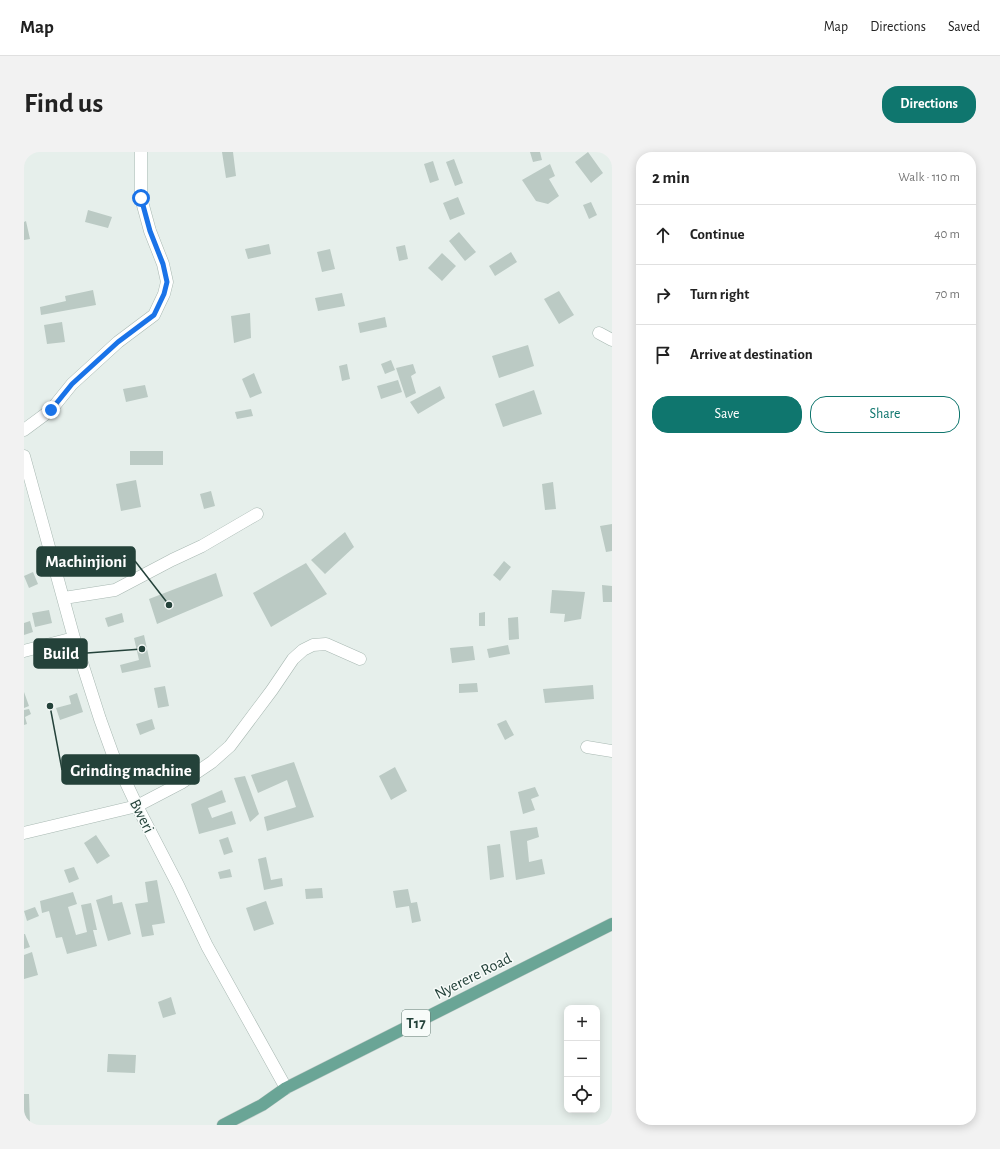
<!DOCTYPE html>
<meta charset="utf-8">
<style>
body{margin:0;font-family:"Alegreya Sans",sans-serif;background:#f2f2f2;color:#222}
.controls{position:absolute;right:12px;bottom:12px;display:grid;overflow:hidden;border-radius:8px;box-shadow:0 2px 10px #0003}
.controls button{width:36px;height:36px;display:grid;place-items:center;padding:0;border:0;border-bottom:1px solid #e0e0e0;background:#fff;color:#222;font:20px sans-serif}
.stop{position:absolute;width:12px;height:12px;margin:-9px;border:3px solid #1a73e8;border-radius:50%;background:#fff}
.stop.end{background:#1a73e8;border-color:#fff;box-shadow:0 1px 4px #0008}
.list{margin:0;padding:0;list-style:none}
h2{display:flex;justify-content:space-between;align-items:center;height:52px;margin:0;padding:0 16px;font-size:17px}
h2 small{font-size:13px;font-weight:400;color:#767676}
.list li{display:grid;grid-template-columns:26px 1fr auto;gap:12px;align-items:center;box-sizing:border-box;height:60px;padding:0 16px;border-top:1px solid #e0e0e0}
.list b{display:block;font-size:15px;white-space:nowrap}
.list em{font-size:13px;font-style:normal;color:#767676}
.actions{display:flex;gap:8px;padding:12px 16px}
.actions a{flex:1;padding:9px 0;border:1px solid #0f766e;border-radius:16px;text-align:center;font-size:14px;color:#0f766e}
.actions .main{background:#0f766e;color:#fff}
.icon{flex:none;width:22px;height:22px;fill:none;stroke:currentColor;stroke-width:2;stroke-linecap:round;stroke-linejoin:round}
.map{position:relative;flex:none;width:588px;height:973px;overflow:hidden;border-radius:16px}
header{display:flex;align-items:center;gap:24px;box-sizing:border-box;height:56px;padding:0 20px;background:#fff;border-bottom:1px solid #e0e0e0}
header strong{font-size:19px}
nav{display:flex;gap:22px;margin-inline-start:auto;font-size:14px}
.intro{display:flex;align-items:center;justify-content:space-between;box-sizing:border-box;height:96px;padding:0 24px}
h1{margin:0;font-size:28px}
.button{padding:10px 18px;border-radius:16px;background:#0f766e;color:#fff;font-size:14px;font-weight:700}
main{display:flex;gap:24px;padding:0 24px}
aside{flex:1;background:#fff;border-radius:16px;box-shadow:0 2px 10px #0003}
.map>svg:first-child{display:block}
.building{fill:#bbcac4}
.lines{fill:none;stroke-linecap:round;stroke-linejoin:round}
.minor-casing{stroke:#a8b8b2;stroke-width:13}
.primary-casing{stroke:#c2cac8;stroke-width:13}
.minor{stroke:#fff;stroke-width:12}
.primary{stroke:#6aa596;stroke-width:12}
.route{stroke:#1a73e8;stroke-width:5}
.labels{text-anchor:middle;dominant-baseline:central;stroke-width:3;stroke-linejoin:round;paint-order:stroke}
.shield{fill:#f7fbf9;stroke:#637a73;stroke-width:1}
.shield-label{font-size:15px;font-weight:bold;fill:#24423a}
.street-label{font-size:16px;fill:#24423a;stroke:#f7fbf9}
.leader{fill:none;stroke:#24423a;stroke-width:1.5}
.callout-dot{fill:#24423a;stroke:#f7fbf9;stroke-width:1.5}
.callout{fill:#24423a;stroke:#24423a;stroke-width:1.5}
.callout-label{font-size:17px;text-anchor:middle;font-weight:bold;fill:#fff}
</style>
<header>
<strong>Map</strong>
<nav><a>Map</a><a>Directions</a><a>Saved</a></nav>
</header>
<div class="intro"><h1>Find us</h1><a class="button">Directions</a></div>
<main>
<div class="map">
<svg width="588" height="973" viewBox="0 0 588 973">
<rect width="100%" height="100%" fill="#e6efeb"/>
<path class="building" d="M198,0H209L212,24L202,26Z
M506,0H516L518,8L509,10Z
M564,0L579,21L567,31L551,10Z
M430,7L439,31L431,34L422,10Z
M409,9L415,28L406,31L400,12Z
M526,12L531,24L525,27L535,44L524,52L512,49L498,28Z
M434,45L441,62L426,68L419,51Z
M567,50L573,63L565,67L559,53Z
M64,58L88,65L84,76L61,70Z
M2,69L6,87L0,88V70Z
M435,80L452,100L441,109L425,89Z
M245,92L247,102L224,107L221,97Z
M381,93L384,107L375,109L372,95Z
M306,97L311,117L298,120L293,100Z
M487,100L493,110L471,124L465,114Z
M418,101L432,114L418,129L404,116Z
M69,138L72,153L17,163L16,155L42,149L41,144Z
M535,139L550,163L535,172L520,147Z
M318,141L321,154L294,159L291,146Z
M226,161L227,186L210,191L207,164Z
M361,165L363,175L336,181L334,171Z
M38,170L41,190L23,192L20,173Z
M504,193L510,214L475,226L468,204Z
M367,208L371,218L361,222L357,212Z
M323,212L326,227L318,229L315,214Z
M389,212L392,221L387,224L392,241L382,246L372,216Z
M230,221L238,241L226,246L218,227Z
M374,228L378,240L357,247L353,234Z
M121,233L124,245L102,250L99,237Z
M416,234L421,246L394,262L386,250Z
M510,238L518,262L479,275L471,252Z
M227,257L229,264L213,267L211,260Z
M106,299H139V313H106Z
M112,328L117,355L97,359L92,332Z
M529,330L532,357L521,358L518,332Z
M187,339L191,354L180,357L176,342Z
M588,372V399L582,400L576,374Z
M321,380L330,395L301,422L287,408Z
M480,409L487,415L476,429L469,423Z
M282,411L303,442L247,475L229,441Z
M9,420L14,432L5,436L0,424Z
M192,421L199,444L133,472L125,447Z
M578,433L588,434V450H579Z
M528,438L561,440L557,467L540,470L541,462L526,461Z
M25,458L28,471L11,475L8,461Z
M461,460V474H455V461Z
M98,461L100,470L84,475L81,466Z
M494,465L495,487L485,488L484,466Z
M6,469L9,480L0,483V471Z
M120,483L127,515L98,521L96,513L115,508L110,486Z
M484,493L486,502L465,506L463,497Z
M449,494L451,508L428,511L426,496Z
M453,531L454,540L435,541V532Z
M569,533L570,547L521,551L519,537Z
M141,534L145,554L134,556L130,536Z
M0,540L5,554L0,556Z
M53,541L59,560L36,568L32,556L47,552L45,544Z
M5,557L7,562L1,565L3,572L0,573V558Z
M128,567L131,577L116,583L112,572Z
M482,568L490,583L481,588L473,572Z
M270,610L290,665L243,679L240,665L272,655L263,628L234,641L227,623Z
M371,615L383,639L367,648L355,624Z
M221,624L235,662L226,670L210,626Z
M511,635L515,644L507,647L511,658L499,662L494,640Z
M198,638L202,650L184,656L188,666L208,659L212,672L175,682L167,652Z
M513,675L515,685L503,689L505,710L518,707L521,722L492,728L486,679Z
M72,683L86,704L73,712L60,691Z
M204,685L209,700L200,703L195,688Z
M476,692L480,725L466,728L463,694Z
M242,705L247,728L258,726L259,734L240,738L234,707Z
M50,715L55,727L45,731L40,718Z
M206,717L208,725L196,727L194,720Z
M133,728L141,771L128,773L130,783L118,785L111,752L124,750L121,730Z
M298,736L299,746L282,747L281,737Z
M384,737L387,751L393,750L397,769L388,771L385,754L372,756L369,739Z
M49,740L53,752L44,755L52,783L63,780L57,753L67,751L73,778H69L73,794L43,802L38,785L32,786L25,759L18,761L16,749Z
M88,743L89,752L98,750L107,782L84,789L72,748Z
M242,749L250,772L230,779L222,756Z
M11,755L15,764L3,769L0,759Z
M0,782H1L6,795L0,797Z
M8,800L14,823L0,827V803Z
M147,845L152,862L139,866L134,850Z
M84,902L112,903L111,921L83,920Z
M0,942H5L6,973H0Z"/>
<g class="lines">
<g class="minor-casing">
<path id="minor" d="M575,181L588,188
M0,278L27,258L48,232L94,190L130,163L140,142L143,130L139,112L126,79L117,46V0
M0,304L50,486L76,567L89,603L113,654L154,733L183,794L262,936
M40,446L91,438L148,408L178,394L233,362
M0,499L50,486
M563,595L588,599
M0,681L113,654L157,631L188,610L206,594L248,538L269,507L279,498L289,493L302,492L336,507"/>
</g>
<g class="primary-casing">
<path id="primary" d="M199,973L238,953L262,936L588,772"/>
</g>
<use href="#minor" class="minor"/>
<use href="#primary" class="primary"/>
</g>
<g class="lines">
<path class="route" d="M27,258L48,232L94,190L130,163L140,142L143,130L139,112L126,79L117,46"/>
</g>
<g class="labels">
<rect class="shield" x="378" y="858" width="28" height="26" rx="3"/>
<g class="shield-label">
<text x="392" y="871">T17</text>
</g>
<g class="street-label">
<text transform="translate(118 664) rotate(63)">Bweri</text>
<text transform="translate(449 824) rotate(-27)">Nyerere Road</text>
</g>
</g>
<path class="leader" d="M145 453L111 409M118 497L63 501M26 554L38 618"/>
<g class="callout-dot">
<circle cx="145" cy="453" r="4"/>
<circle cx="118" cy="497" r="4"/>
<circle cx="26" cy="554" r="4"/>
</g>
<g class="callout">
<rect x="13" y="395" width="98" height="29" rx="4"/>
<rect x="10" y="487" width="53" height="29" rx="4"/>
<rect x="38" y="603" width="137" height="29" rx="4"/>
</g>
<g class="callout-label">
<text x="62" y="415">Machinjioni</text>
<text x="37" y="507">Build</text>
<text x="107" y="624">Grinding machine</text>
</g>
</svg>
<div class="controls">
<button>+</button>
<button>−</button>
<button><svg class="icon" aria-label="locate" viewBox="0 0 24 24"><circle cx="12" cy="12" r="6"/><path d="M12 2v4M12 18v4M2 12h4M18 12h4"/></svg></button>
</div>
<div class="stop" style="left:117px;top:46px"></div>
<div class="stop end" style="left:27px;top:258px"></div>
</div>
<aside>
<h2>2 min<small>Walk · 110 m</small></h2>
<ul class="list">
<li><svg class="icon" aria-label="ahead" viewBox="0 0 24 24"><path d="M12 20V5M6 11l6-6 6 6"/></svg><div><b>Continue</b></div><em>40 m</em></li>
<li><svg class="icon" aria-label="right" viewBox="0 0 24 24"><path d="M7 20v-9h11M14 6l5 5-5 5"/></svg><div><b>Turn right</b></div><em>70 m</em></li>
<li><svg class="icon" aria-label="arrive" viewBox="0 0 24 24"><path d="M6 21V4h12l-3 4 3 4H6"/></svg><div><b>Arrive at destination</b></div></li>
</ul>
<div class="actions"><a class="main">Save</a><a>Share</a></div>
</aside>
</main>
